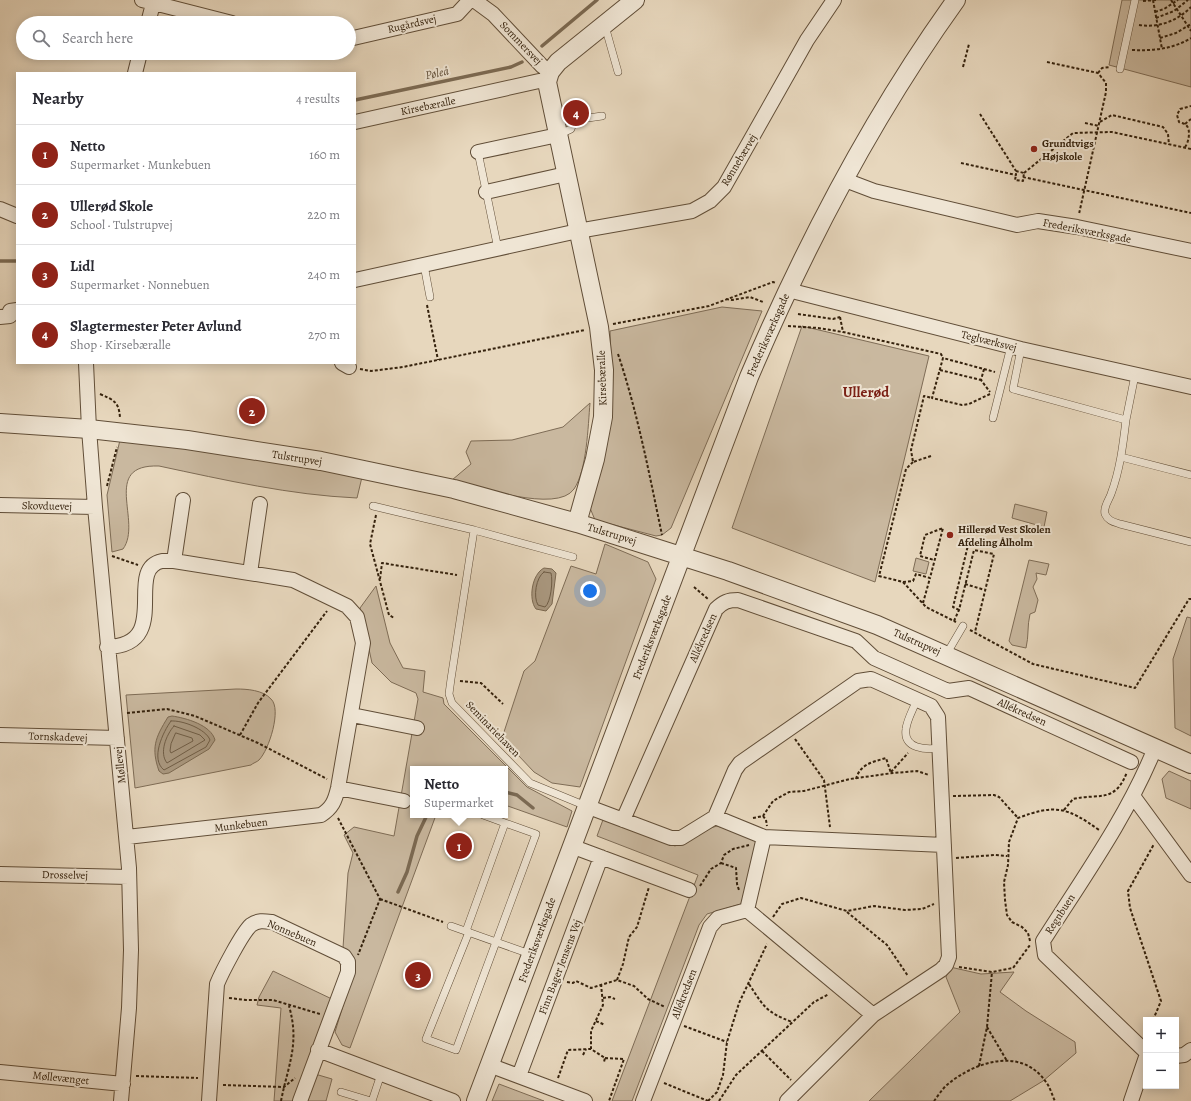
<!DOCTYPE html>
<meta charset="utf-8">
<style>
body{margin:0;font-family:Alegreya,serif;background:#f7f7f7;color:#2b2b33}
.controls{position:absolute;right:12px;bottom:12px;display:grid;overflow:hidden;border-radius:0px;box-shadow:0 2px 10px #0003}
.controls button{width:36px;height:36px;display:grid;place-items:center;padding:0;border:0;border-bottom:1px solid #e1e1e2;background:#fff;color:#2b2b33;font:20px sans-serif}
.you{position:absolute;left:590px;top:591px;width:14px;height:14px;margin:-10px;border:3px solid #fff;border-radius:50%;background:#1a73e8;box-shadow:0 0 0 6px #1a73e833}
.badge{display:grid;place-items:center;width:26px;height:26px;border-radius:50%;background:#8f2418;color:#fff;font-size:13px;font-weight:700}
.pin{position:absolute;translate:-50% -50%;border:2px solid #fff;box-shadow:0 1px 4px #0006}
.popup{position:absolute;left:410px;top:766px;width:98px;height:52px;box-sizing:border-box;display:grid;place-content:center;border-radius:0px;background:#fff;filter:drop-shadow(0 1px 3px #0005);font-size:13px;white-space:nowrap;color:#7c7c81}
.popup b{font-size:15px;color:#2b2b33}
.popup::after{content:'';position:absolute;left:50%;top:100%;margin-left:-8px;border:8px solid transparent;border-top-color:#fff}
.list{margin:0;padding:0;list-style:none}
h2{display:flex;justify-content:space-between;align-items:center;height:52px;margin:0;padding:0 16px;font-size:17px}
h2 small{font-size:13px;font-weight:400;color:#7c7c81}
.list li{display:grid;grid-template-columns:26px 1fr auto;gap:12px;align-items:center;box-sizing:border-box;height:60px;padding:0 16px;border-top:1px solid #e1e1e2}
.list b{display:block;font-size:15px;white-space:nowrap}
.list p{margin:0;font-size:13px;white-space:nowrap;color:#7c7c81}
.list em{font-size:13px;font-style:normal;color:#7c7c81}
.icon{flex:none;width:22px;height:22px;fill:none;stroke:currentColor;stroke-width:2;stroke-linecap:round;stroke-linejoin:round}
.map{position:relative;flex:none;width:1191px;height:1101px;overflow:hidden}
.search{position:absolute;background:#fff;box-shadow:0 2px 10px #0003;left:16px;top:16px;width:340px;height:44px;display:flex;align-items:center;gap:10px;box-sizing:border-box;padding:0 14px;border-radius:22px;color:#7c7c81;font-size:15px}
.panel{position:absolute;background:#fff;box-shadow:0 2px 10px #0003;left:16px;top:72px;width:340px;height:292px;border-radius:0px}
.map>svg:first-child{display:block}
.green{fill:#c9b89f;stroke:#7e6c56}
.water{fill:#aa9981;stroke:#7b6952}
.lines{fill:none;stroke-linecap:round;stroke-linejoin:round}
.shore{stroke:#6f5d46;stroke-width:1}
.stream{stroke:#7b6952;stroke-width:3.5}
.service-casing{stroke:#614e38;stroke-width:8}
.minor-casing{stroke:#614e38;stroke-width:16}
.tertiary-casing{stroke:#614e38;stroke-width:20}
.path{stroke:#34210c;stroke-width:2;stroke-dasharray:3 2;stroke-linecap:butt}
.service{stroke:#efe5d4;stroke-width:7}
.minor{stroke:#efe5d4;stroke-width:14}
.tertiary{stroke:#efe5d4;stroke-width:18}
.poi-dot{fill:#8f2418;stroke:#efe5d4;stroke-width:1.5}
.labels{text-anchor:middle;dominant-baseline:central;stroke-width:4;stroke-linejoin:round;paint-order:stroke}
.street-label{font-size:11px;fill:#34210c;stroke:#efe5d4}
.poi-label{font-size:11px;font-weight:bold;fill:#34210c;stroke:#efe5d4;text-anchor:start}
.water-label{font-size:12px;font-style:italic;fill:#5d4b35;stroke:#efe5d4}
.district-label{font-size:15px;font-weight:bold;fill:#7a1f14;stroke:#efe5d4}
</style>
<div class="map">
<svg width="1191" height="1101" viewBox="0 0 1191 1101">
<rect width="100%" height="100%" fill="#e7d7bd"/>
<filter id="stains"><feTurbulence type="fractalNoise" baseFrequency=".005" numOctaves="4"/><feColorMatrix values="0 0 0 0 .2 0 0 0 0 .09 0 0 0 0 .02 0 0 0 .5 -.17"/></filter>
<radialGradient id="worn" r=".72"><stop offset=".6" stop-color="#630" stop-opacity="0"/><stop offset="1" stop-color="#630" stop-opacity=".3"/></radialGradient>
<path class="green" d="M1122,0H1191V87L1109,65Z
M722,307L762,311L671,528L662,535L656,536L595,520L590,508L612,384L610,331Z
M802,326L929,356L875,582L732,528Z
M590,403C588,426 587,470 574,489C557,514 476,486 452,480L471,464L466,452L471,441L512,440L563,427Z
M120,440L187,448L362,477L357,498C290,495 225,480 159,466C100,464 143,522 123,549L112,552L107,495Z
M1015,504L1047,512L1044,527L1012,518Z
M605,544L648,562L656,579L580,787L552,783L534,772L502,738L524,671L535,661L571,566L596,574Z
M916,558L929,562L926,574L913,571Z
M1029,560L1049,564L1046,575L1036,573L1037,579L1033,587L1038,600L1035,612L1030,614C1027,626 1029,636 1026,648L1012,645L1009,641Z
M376,586L390,643L403,668L425,671L423,692L443,698L444,704L527,787L572,811L567,827L505,805V769H413V815H436L350,1048L342,1045L335,1032L355,966L343,948L348,873L353,853L344,835L354,827L394,836L418,699L416,693L391,682L372,663L360,608Z
M1187,617L1191,618V736L1175,728L1173,659Z
M236,689C247,689 263,690 271,699C282,709 269,750 259,760C257,762 253,763 251,765L135,788L126,695Z
M1169,771L1191,781V809L1166,798L1162,779Z
M604,817L675,846L707,829L717,826L759,838L741,904L707,914L699,925L632,1101H612L698,875L597,836Z
M950,967L981,974L1014,972L1000,992L1026,1011L1075,1042L1076,1053L1043,1081L1010,1101H869L960,1012L946,977Z
M273,971L334,1000L295,1101H274L281,1008L257,1005L259,997Z
M315,1074L332,1079L326,1101H305Z
M499,1084L544,1101H492Z"/>
<path class="water" d="M544,568L552,569L556,573L552,604L546,611L536,609C528,599 532,574 544,568Z
M172,716C186,718 211,725 215,740L209,749L169,773L163,774L159,771C151,748 155,738 168,717Z"/>
<g class="lines">
<path class="shore" d="M544,572L551,573C553,581 551,602 545,607L538,605C533,597 536,577 544,572Z
M171,721C182,720 206,729 210,740L206,747L164,770C150,759 163,732 171,721Z
M174,726L200,735L205,740L167,763C159,753 166,735 174,726Z
M176,733L192,738L193,741L171,753L170,751L171,744Z"/>
<path class="stream" d="M542,46L597,0
M355,100L511,67L522,62
M0,261H17
M505,792L517,795L533,808
M398,892L407,872L417,836L427,815"/>
<g class="service-casing">
<path id="service" d="M605,26L618,72
M1120,69L1135,0
M558,135L571,129L574,120L602,116
M478,152L498,249
M424,265L430,297
M1021,349L1013,389L1126,420L1135,375
M993,418L1011,346
M1126,420C1123,445 1120,470 1111,494C1109,500 1103,507 1105,514C1108,521 1114,522 1120,524L1191,542
M1121,457L1191,475
M373,506L474,530L573,557
M474,530L451,679L449,694L452,703L530,783L586,806
M946,655L963,626
M917,699C914,708 907,719 906,729C903,749 926,750 940,748
M483,815L505,823
M451,926L530,954
M466,931L505,823L536,834L456,1050L426,1039L469,932
M341,1092L371,1101
M372,1101L381,1074"/>
</g>
<g class="minor-casing">
<path id="minor" d="M142,0L232,23
M474,0L493,14L542,66L550,72
M148,23L154,0
M349,39L457,14L470,0
M135,73L140,53
M355,122L539,81L547,82
M478,152L558,135
M845,180L874,191L1017,225L1038,221L1077,227L1191,251
M486,192L566,174
M0,209L17,216
M355,280L578,231L692,211L710,201L724,187L807,40L834,0
M788,290L1021,349L1191,387
M0,317L10,316V311L17,310
M86,363L89,429L95,507L129,868L131,950L129,1008L121,1101
M342,363L349,367
M0,505L95,507
M174,561L183,500
M250,573L260,504
M107,647C174,645 123,569 162,561C166,561 170,561 174,561L293,580L347,606L357,617L363,643L338,788C335,801 332,808 321,815L127,837
M352,715L417,728
M0,735L117,738
M338,788L404,801
M1133,796L1191,875
M586,806L671,838H681L715,817L735,770L740,763L858,681L871,679L931,706L938,717L949,957L946,965L941,970L873,1015L787,1101
M715,817L764,837L944,845
M623,820L716,609C723,602 728,600 738,600L856,641L874,658L948,691L969,688L1131,762
M571,846L689,890
M0,874L129,877
M747,910L873,1015
M318,1050L453,1101
M1146,1052L1045,955L1043,941C1083,878 1127,817 1155,748
M1176,1056L1184,1055L1191,1050
M489,1065L585,1101
M0,1072L123,1084
M519,1076L601,857
M209,1101L217,984C222,972 242,933 251,925C258,920 264,921 272,922L344,956L348,962V972L300,1101
M643,1101L710,927L718,918L747,910L764,837
M1131,1101L1146,1057"/>
</g>
<g class="tertiary-casing">
<path id="tertiary" d="M0,423L89,429L187,440L321,461L454,489L577,523L728,571L877,625L1191,764
M577,523L595,459L603,417L604,370L599,327L547,82L550,72L558,62L635,0
M476,1101L749,377C804,248 874,114 956,0"/>
</g>
<path class="path" d="M1153,0L1162,49
M1171,0L1191,31
M1143,1L1156,0
M1155,12L1164,9L1178,0
M1156,18L1174,11L1188,0
M1139,25C1159,28 1177,21 1191,7
M1160,38L1176,33L1191,24
M1132,50C1153,51 1173,49 1191,38
M1047,62L1098,73L1106,83V92L1079,214
M963,67L969,44
M1098,73L1102,68L1110,67
M980,114L1016,171
M1100,122L1112,115L1163,127L1168,134L1169,145
M1085,123L1099,126
M1185,124L1191,119
M1185,147C1189,142 1191,129 1186,125C1184,123 1181,123 1179,122L1177,115L1180,109L1191,106
M961,163L1016,175V171L1024,173L1023,181L1015,180L1016,175
M1024,173L1073,133L1112,132L1191,149
M1023,177L1191,213
M726,299L732,300L750,297L763,302
M427,305L438,360
M798,314L833,319L840,317
M840,317L843,332
M613,324L709,306L773,282L776,283
M788,326L818,328L843,332L941,354L943,358
M618,354C638,414 649,473 662,535
M360,369L371,371L403,367L585,330
M984,369L981,380L990,392
M940,370L981,380
M100,394C113,400 119,401 120,418
M990,394L969,404L962,405L932,398L943,358L995,372
M931,456L913,462L911,450L924,396L932,398
M913,462L906,469L879,576L903,582L913,581L916,574L930,578L943,528L925,535L920,556L934,560
M107,486L117,447
M376,515L370,544L389,615L394,618
M112,556L138,565
M380,579L382,563L457,575
M903,582L926,607L956,622
M965,584L985,590
M694,587L708,599
M923,603L930,578
M959,610L953,607L970,537
M954,621L959,610L974,550L994,554L975,632
M970,630L1033,664L1135,688L1189,599H1191
M460,681L481,683L503,704
M127,713L167,709L195,716L258,743L327,779
M240,735L258,703L327,611
M795,739L824,780L830,827
M891,772L908,753
M856,779C860,764 873,762 886,758L891,773
M953,796L994,795L999,797L1018,818
M1064,810L1073,799C1098,793 1115,804 1127,772
M763,816L766,820L767,826
M338,818L380,899L358,955
M753,818L763,816L773,801L789,792L804,791L850,779L893,773L917,771L929,775
M956,858L995,855L1007,856
M721,863L736,868L737,884L739,890
M700,886L711,869L721,863L724,855L733,849L749,845
M380,899L443,922
M847,912L887,945L908,976
M773,917L782,904L801,898L847,911L874,906L905,910L922,909L934,904
M1030,941L1028,933L1022,927L1012,922L1007,915L1005,900L1004,882L1008,865L1009,842L1018,818C1055,804 1067,807 1099,830
M959,967L992,972L1013,968L1030,945
M617,980L623,964L629,937L637,927L649,887
M567,982L573,983L576,981L591,988L617,980L634,986L648,999L665,1007
M601,984L603,1005L591,1031V1049L605,1058L604,1062
M749,984C764,1007 766,1012 792,1022
M229,998L246,1000H273L320,1014
M603,998L610,997L615,999
M1153,1020L1161,1001L1130,908L1128,891L1154,844
M596,1021L605,1025
M684,1026L727,1042
M987,1027L1007,1061
M762,1051L791,1080
M583,1055L586,1049
M605,1058L624,1059L609,1101
M979,1066L987,1027L992,972
M136,1076L198,1078
M558,1078L568,1050L591,1049
M664,1083L708,1101
M223,1085L284,1087L295,1078
M281,1101C288,1065 300,1044 289,1006
M708,1101L717,1092L723,1075L727,1042L739,1003L767,944
M719,1101L736,1075L814,1002L829,994
M934,1101C938,1096 942,1089 948,1084C975,1062 1021,1046 1046,1082C1050,1087 1052,1095 1055,1101"/>
<use href="#service" class="service"/>
<use href="#minor" class="minor"/>
<use href="#tertiary" class="tertiary"/>
</g>
<g class="poi-dot">
<circle cx="1034" cy="149" r="4"/>
<circle cx="950" cy="535" r="4"/>
</g>
<g class="labels">
<g class="street-label">
<text transform="translate(412 24) rotate(-13)">Rugårdsvej</text>
<text transform="translate(521 43) rotate(46)">Sommersvej</text>
<text transform="translate(428 106) rotate(-12)">Kirsebæralle</text>
<text transform="translate(739 160) rotate(-59)">Rønnebærvej</text>
<text transform="translate(1087 231) rotate(11)">Frederiksværksgade</text>
<text transform="translate(768 335) rotate(-66)">Frederiksværksgade</text>
<text transform="translate(989 341) rotate(14)">Teglværksvej</text>
<text transform="translate(602 378) rotate(-92)">Kirsebæralle</text>
<text transform="translate(297 458) rotate(9)">Tulstrupvej</text>
<text transform="translate(47 506) rotate(1)">Skovduevej</text>
<text transform="translate(612 534) rotate(17)">Tulstrupvej</text>
<text transform="translate(652 637) rotate(-69)">Frederiksværksgade</text>
<text transform="translate(703 638) rotate(-66)">Allékredsen</text>
<text transform="translate(917 642) rotate(24)">Tulstrupvej</text>
<text transform="translate(1022 712) rotate(24)">Allékredsen</text>
<text transform="translate(493 729) rotate(46)">Seminariehaven</text>
<text transform="translate(58 737) rotate(2)">Tornskadevej</text>
<text transform="translate(120 765) rotate(-96)">Møllevej</text>
<text transform="translate(241 825) rotate(-7)">Munkebuen</text>
<text transform="translate(65 875) rotate(1)">Drosselvej</text>
<text transform="translate(1060 914) rotate(-57)">Regnbuen</text>
<text transform="translate(292 933) rotate(23)">Nonnebuen</text>
<text transform="translate(537 940) rotate(-70)">Frederiksværksgade</text>
<text transform="translate(560 967) rotate(-69)">Finn Bager Jensens Vej</text>
<text transform="translate(684 994) rotate(-69)">Allékredsen</text>
<text transform="translate(61 1078) rotate(6)">Møllevænget</text>
</g>
<g class="poi-label">
<text x="1042" y="143">Grundtvigs<tspan x="1042" dy="13">Højskole</tspan></text>
<text x="958" y="529">Hillerød Vest Skolen<tspan x="958" dy="13">Afdeling Ålholm</tspan></text>
</g>
<g class="water-label">
<text transform="translate(437 73) rotate(-12)">Pøleå</text>
</g>
<g class="district-label">
<text x="866" y="392">Ullerød</text>
</g>
</g>
<rect width="100%" height="100%" filter="url(#stains)"/>
<rect width="100%" height="100%" fill="url(#worn)"/>
</svg>
<div class="controls">
<button>+</button>
<button>−</button>
</div>
<div class="you"></div>
<div class="pin badge" style="left:459px;top:846px">1</div>
<div class="popup"><b>Netto</b>Supermarket</div>
<div class="pin badge" style="left:252px;top:411px">2</div>
<div class="pin badge" style="left:418px;top:975px">3</div>
<div class="pin badge" style="left:576px;top:113px">4</div>
<div class="search"><svg class="icon" aria-label="search" viewBox="0 0 24 24"><circle cx="10" cy="10" r="6"/><path d="M15 15l6 6"/></svg>Search here</div>
<section class="panel">
<h2>Nearby<small>4 results</small></h2>
<ul class="list">
<li><span class="badge">1</span><div><b>Netto</b><p>Supermarket · Munkebuen</p></div><em>160 m</em></li>
<li><span class="badge">2</span><div><b>Ullerød Skole</b><p>School · Tulstrupvej</p></div><em>220 m</em></li>
<li><span class="badge">3</span><div><b>Lidl</b><p>Supermarket · Nonnebuen</p></div><em>240 m</em></li>
<li><span class="badge">4</span><div><b>Slagtermester Peter Avlund</b><p>Shop · Kirsebæralle</p></div><em>270 m</em></li>
</ul>
</section>
</div>
